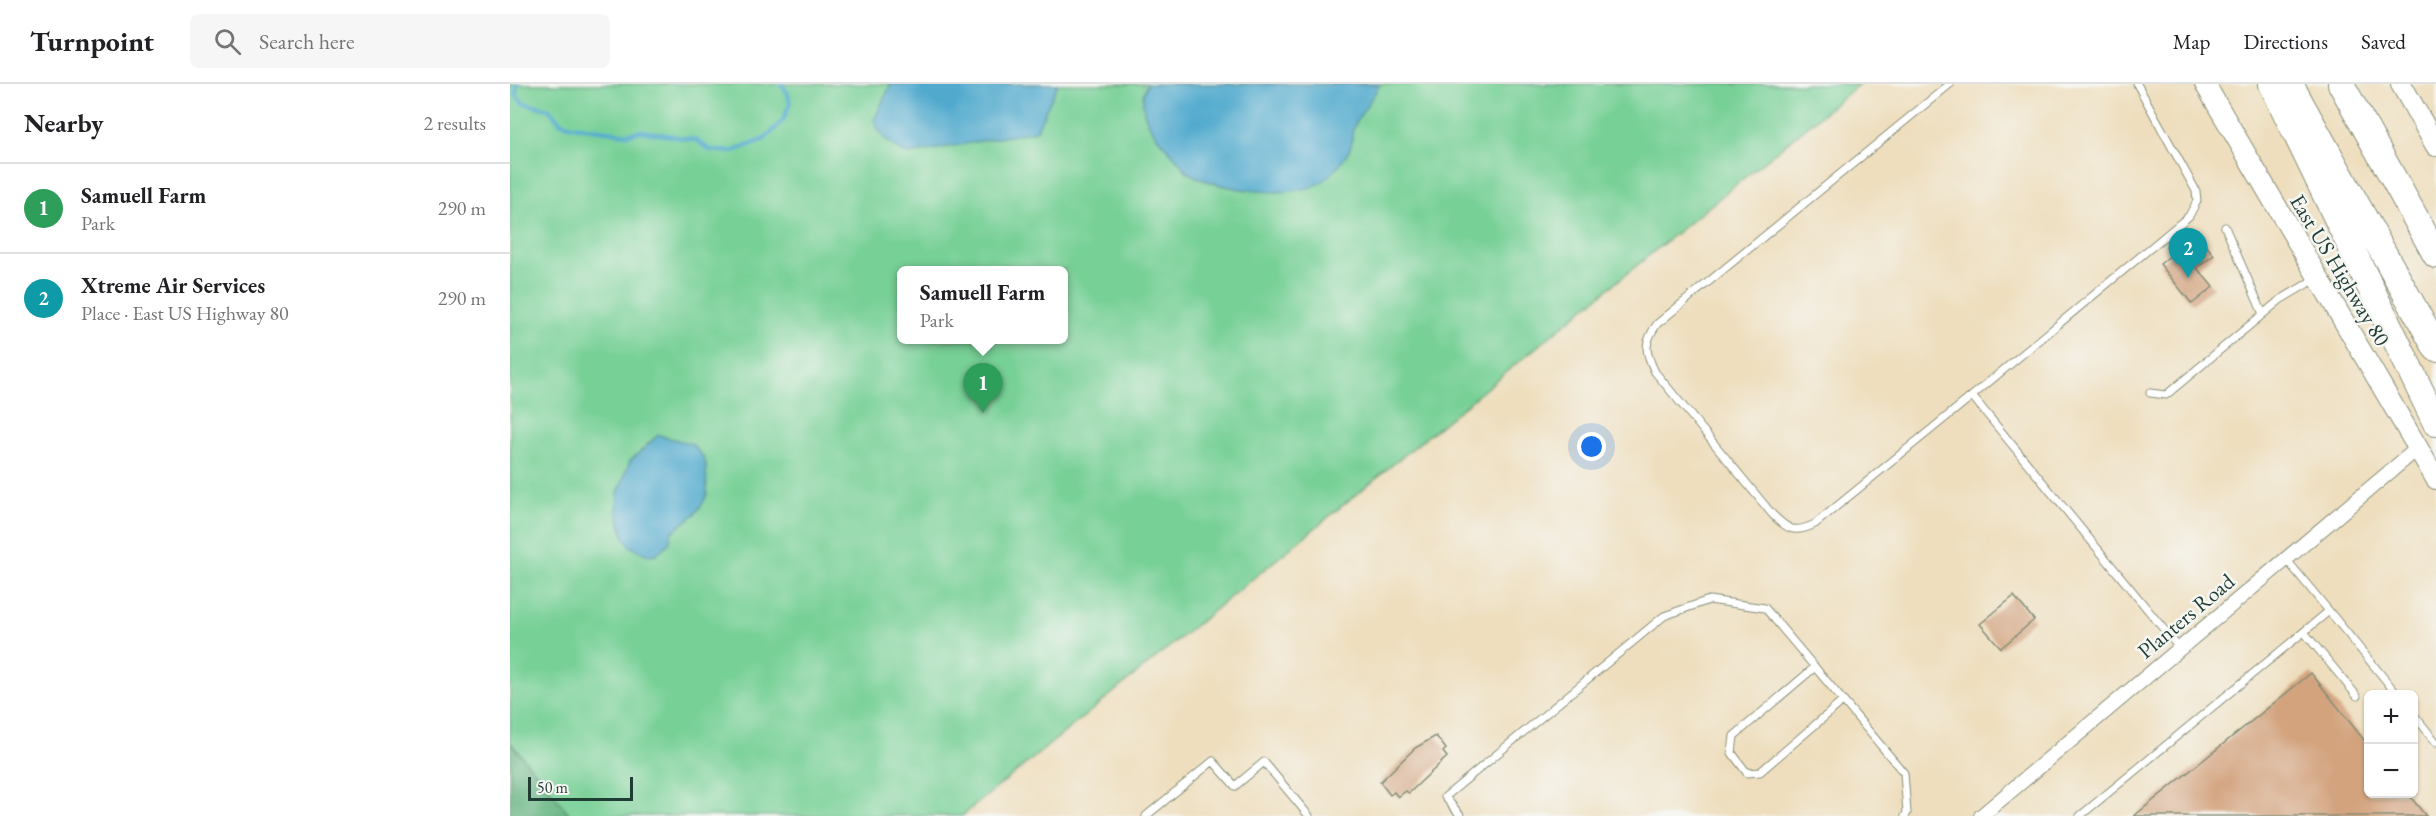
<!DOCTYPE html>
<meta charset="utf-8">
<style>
body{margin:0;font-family:"EB Garamond",serif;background:#f6f6f6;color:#202124}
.controls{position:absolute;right:18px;bottom:18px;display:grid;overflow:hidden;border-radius:9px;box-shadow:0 2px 4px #0004}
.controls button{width:54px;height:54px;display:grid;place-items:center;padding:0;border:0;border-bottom:2px solid #e0e0e0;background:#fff;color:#202124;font:30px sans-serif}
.scale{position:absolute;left:18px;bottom:15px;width:105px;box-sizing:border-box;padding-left:6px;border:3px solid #1f3d34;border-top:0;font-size:16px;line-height:21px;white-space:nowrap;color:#1f3d34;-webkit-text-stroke:4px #f6f6f2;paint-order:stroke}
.you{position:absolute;left:1082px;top:363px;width:21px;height:21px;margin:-15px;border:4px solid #fff;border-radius:50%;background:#1a73e8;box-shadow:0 0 0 9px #1a73e833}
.badge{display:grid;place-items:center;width:39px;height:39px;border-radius:50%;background:#b5179e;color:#fff;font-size:20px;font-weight:700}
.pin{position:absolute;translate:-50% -50px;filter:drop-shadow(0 2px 3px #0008)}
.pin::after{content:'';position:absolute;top:32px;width:21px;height:18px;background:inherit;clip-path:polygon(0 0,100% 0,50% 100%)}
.popup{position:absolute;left:387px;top:182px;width:171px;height:78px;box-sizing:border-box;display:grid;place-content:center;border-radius:9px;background:#fff;filter:drop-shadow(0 2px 4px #0005);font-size:20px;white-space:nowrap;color:#757577}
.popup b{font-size:22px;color:#202124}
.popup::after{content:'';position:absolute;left:50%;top:100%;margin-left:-12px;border:12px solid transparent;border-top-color:#fff}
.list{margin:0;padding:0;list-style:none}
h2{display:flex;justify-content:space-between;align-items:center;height:78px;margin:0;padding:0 24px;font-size:26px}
h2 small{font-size:20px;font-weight:400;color:#757577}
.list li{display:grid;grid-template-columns:39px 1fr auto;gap:18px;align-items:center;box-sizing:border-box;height:90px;padding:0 24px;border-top:2px solid #e0e0e0}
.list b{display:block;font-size:22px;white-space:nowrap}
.list p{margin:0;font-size:20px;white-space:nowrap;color:#757577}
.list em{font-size:20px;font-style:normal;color:#757577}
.icon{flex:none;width:33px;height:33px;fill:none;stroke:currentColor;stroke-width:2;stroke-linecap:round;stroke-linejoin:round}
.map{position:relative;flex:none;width:1926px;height:732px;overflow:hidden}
header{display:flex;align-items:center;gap:36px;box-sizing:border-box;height:84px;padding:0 30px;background:#fff;border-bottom:2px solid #e0e0e0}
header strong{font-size:28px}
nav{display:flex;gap:33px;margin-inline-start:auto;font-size:21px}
.search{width:420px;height:54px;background:#f6f6f6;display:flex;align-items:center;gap:15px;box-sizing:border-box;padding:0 21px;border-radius:9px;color:#757577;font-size:22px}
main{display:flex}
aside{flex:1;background:#fff}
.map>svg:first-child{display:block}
.green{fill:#77d096;stroke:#4b8665;stroke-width:1.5;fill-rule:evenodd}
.forest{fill:#61b27f;stroke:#40785a;stroke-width:1.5}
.water{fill:#51aace;stroke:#387481;stroke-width:1.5}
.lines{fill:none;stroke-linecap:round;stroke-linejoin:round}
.stream{stroke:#51aace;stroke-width:4.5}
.building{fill:#d3a37e}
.lane-casing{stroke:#868e78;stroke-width:9}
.street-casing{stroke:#868e78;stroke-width:16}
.secondary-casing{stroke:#868e78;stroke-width:22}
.highway-casing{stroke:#868e78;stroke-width:28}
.lane{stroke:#fff;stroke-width:7}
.street{stroke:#fff;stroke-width:14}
.secondary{stroke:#fff;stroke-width:20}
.highway{stroke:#fff;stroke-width:26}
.labels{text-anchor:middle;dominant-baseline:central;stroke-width:5;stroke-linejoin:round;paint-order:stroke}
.street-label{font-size:22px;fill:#1f3d34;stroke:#f6f6f2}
</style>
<header>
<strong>Turnpoint</strong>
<div class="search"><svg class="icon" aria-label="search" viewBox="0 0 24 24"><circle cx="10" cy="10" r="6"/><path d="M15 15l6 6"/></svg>Search here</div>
<nav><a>Map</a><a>Directions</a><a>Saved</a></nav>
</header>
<main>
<aside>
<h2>Nearby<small>2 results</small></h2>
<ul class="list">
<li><span class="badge" style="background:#2e9e5b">1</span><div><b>Samuell Farm</b><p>Park</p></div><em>290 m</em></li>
<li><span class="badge" style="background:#0f9aa8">2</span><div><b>Xtreme Air Services</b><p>Place · East US Highway 80</p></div><em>290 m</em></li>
</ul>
</aside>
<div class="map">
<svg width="1926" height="732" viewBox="0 0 1926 732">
<rect width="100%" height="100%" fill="#f6f6f2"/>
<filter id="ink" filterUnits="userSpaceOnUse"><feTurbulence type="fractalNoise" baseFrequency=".0167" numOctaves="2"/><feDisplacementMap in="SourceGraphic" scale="12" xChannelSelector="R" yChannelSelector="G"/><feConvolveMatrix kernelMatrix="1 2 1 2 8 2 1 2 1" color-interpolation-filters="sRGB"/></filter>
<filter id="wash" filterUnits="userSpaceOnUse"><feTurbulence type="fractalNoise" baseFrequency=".008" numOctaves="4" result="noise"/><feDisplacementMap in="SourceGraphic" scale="24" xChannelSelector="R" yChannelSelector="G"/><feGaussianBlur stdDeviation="1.35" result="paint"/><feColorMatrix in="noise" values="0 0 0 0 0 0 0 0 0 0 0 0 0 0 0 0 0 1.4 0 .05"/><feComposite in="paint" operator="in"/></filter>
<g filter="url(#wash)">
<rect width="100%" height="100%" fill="#eedebd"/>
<path class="green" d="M0,0H1349L452,732H61L0,658ZM392,186H554V256H392Z"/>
<path class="forest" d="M0,658L61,732H0Z"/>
<path class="water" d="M381,0H548L526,47L399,70C384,66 369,51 364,36Z
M637,0H870C863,15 851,27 844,43C841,49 843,55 841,61C838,73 823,89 813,97C784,117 708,106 679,89C673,85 669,77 664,72C646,53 623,28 637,0Z
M148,351L182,360L194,374L196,382L197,410L193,419L185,430L161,449L160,458L146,470L138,471L121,463L114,454L107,426L108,409L120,377Z"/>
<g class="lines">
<path class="stream" d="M7,0L6,10L13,19L39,25L50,38L62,42L117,50L131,47L186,56L200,66L221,68L255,55L273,36L280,19L277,8L271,0"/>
</g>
<g id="blocks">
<path class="building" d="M1687,150L1704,171L1687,184L1703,203L1682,220L1650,180Z
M1504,512L1524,536L1491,564L1470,540Z
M1801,589L1858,661V710H1898L1916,732H1624Z
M926,652L936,665L933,668L937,673L899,709L896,707L888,713L884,708L880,711L870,698L905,664Z"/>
</g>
</g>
<g filter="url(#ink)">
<use href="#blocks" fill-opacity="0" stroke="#868e78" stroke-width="1.5"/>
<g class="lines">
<g class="lane-casing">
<path id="lane" d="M1440,0L1147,240C1133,260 1135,267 1145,288L1262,430C1278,446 1284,450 1305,440L1462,312L1670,565
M1715,143L1753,230
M1640,309L1656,311L1770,216L1807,194
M1462,312L1679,132L1687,117L1686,107L1627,0
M1819,527L1887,610
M1794,548L1847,612
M1305,583L1224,652L1222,669L1237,689L1250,688L1333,617
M1904,631L1926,658
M636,732L703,677L725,702L754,678L799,732
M951,732L935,713L1154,532L1199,516L1255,524L1394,689L1397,729L1395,732
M1570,732L1819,527L1776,475"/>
</g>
<g class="street-casing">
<path id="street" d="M1471,732L1908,364"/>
</g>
<g class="secondary-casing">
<path id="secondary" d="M1695,0L1926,395
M1891,0L1926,62"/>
</g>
<g class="highway-casing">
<path id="highway" d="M1762,0L1926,339
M1780,0L1926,264
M1831,0L1926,171"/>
</g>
<use href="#lane" class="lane"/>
<use href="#street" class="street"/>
<use href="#secondary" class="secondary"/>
<use href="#highway" class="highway"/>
</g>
</g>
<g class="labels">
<g class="street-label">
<text transform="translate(1830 186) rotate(59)">East US Highway 80</text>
<text transform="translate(1676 532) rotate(-40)">Planters Road</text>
</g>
</g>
</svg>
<div class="controls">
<button>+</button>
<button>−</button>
</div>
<div class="scale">50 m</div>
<div class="you"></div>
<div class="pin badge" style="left:473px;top:329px;background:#2e9e5b">1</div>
<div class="popup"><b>Samuell Farm</b>Park</div>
<div class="pin badge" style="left:1678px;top:194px;background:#0f9aa8">2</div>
</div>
</main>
